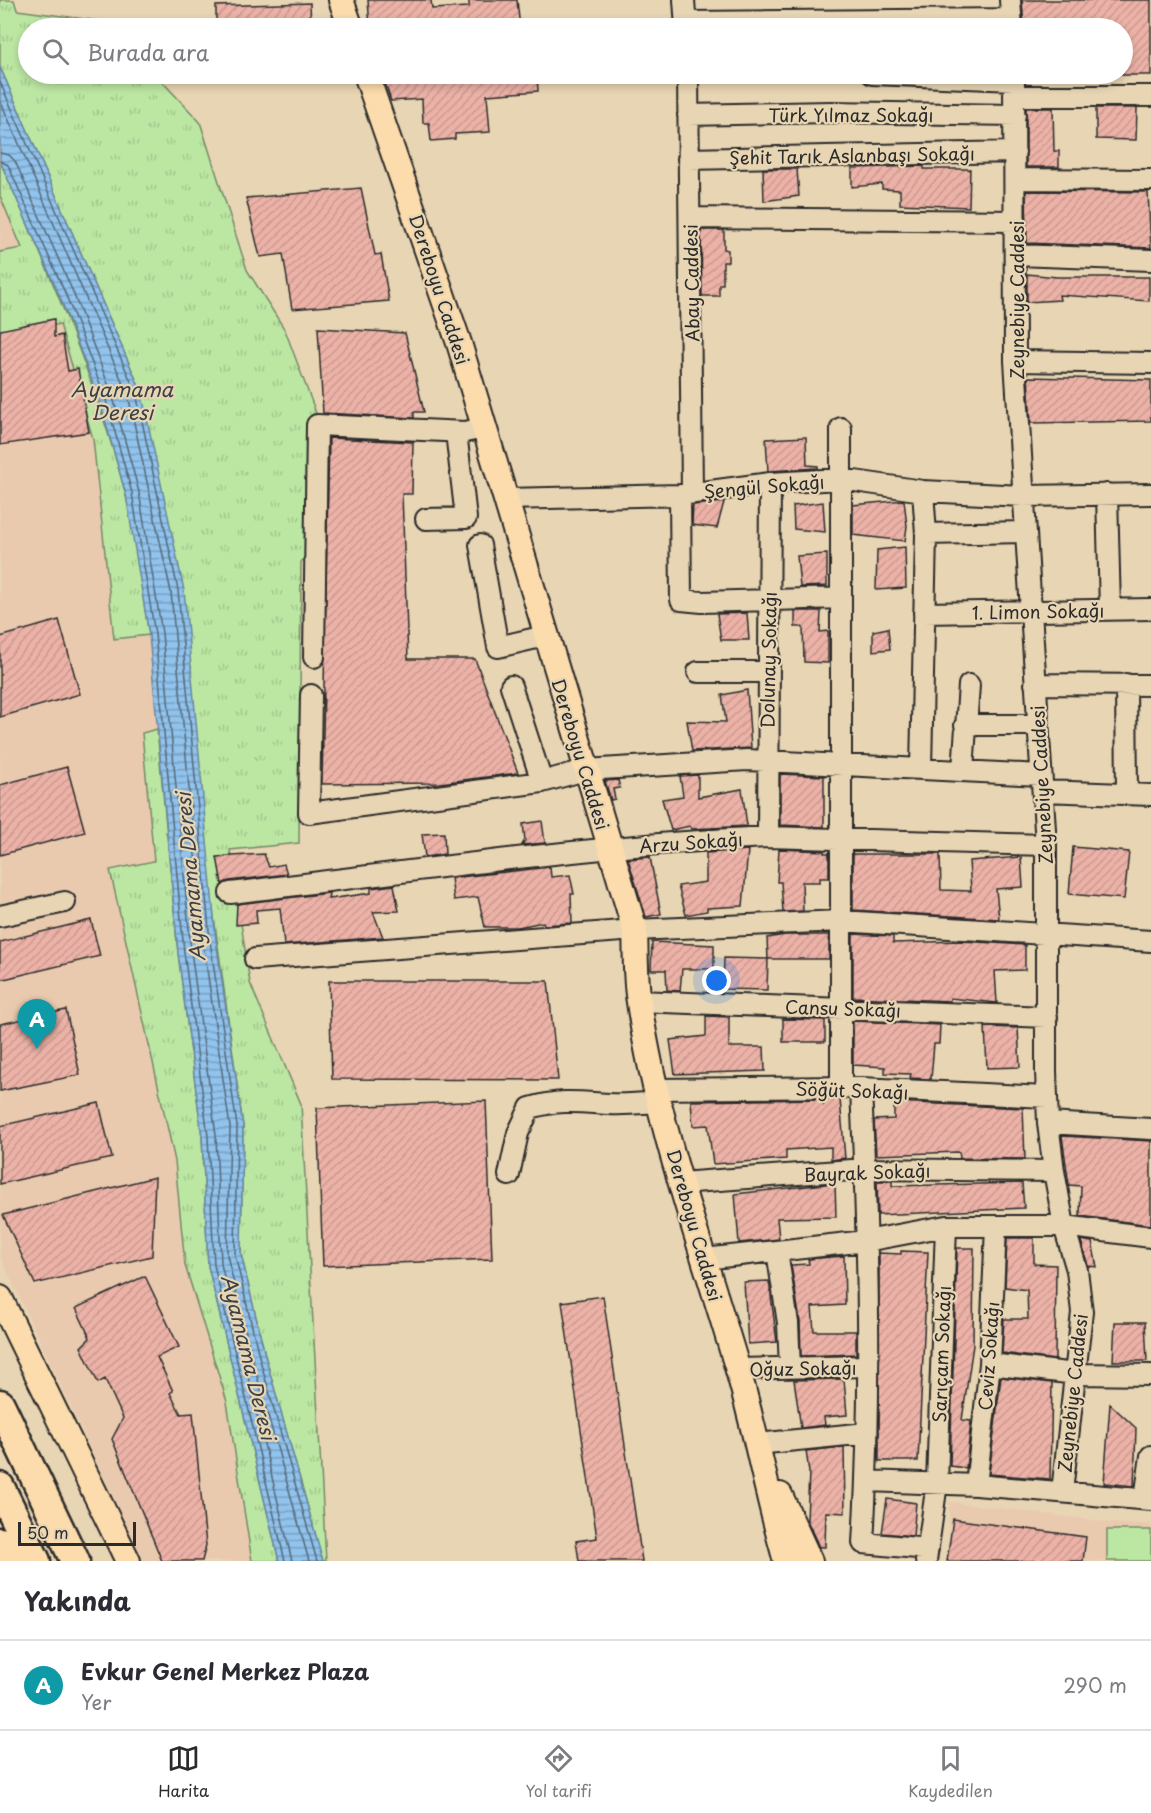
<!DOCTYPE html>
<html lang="tr">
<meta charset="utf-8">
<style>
body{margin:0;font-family:"Playpen Sans",sans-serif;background:#f7f7f7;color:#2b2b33}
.scale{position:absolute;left:18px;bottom:15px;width:118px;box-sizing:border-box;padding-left:6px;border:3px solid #2b2b2b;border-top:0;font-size:16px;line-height:21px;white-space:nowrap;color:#2b2b2b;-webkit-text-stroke:4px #e8d5b3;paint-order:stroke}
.you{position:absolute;left:717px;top:981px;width:21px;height:21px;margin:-15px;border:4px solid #fff;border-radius:50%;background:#1a73e8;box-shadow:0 0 0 9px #1a73e833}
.badge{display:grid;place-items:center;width:39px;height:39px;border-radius:50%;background:#2b2b2b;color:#fff;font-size:20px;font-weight:700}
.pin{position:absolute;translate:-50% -50px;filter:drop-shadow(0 2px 3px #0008)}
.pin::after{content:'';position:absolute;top:32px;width:21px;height:18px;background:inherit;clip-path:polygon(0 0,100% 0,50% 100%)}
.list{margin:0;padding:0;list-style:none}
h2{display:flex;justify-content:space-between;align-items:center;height:78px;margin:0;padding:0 24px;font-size:26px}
h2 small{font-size:20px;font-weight:400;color:#7c7c81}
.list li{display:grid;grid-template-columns:39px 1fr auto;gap:18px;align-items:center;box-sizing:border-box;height:90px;padding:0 24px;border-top:2px solid #e1e1e2}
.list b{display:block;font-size:22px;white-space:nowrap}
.list p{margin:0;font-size:20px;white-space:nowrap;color:#7c7c81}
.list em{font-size:20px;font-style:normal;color:#7c7c81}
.icon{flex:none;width:33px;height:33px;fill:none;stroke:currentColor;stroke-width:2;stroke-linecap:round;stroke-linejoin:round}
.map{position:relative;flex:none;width:1151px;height:1561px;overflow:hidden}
.search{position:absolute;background:#fff;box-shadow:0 3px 9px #0003;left:18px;right:18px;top:18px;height:66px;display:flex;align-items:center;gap:15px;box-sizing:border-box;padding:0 21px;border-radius:33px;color:#7c7c81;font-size:22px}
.sheet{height:168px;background:#fff}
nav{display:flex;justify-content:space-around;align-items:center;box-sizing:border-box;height:84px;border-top:2px solid #e1e1e2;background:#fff;font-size:16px;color:#7c7c81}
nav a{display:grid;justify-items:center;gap:3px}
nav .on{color:#2b2b2b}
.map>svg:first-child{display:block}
.built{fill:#e9caaf}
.grass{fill:url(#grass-tufts);stroke:#748967;stroke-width:1.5}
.pitch{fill:#bce7a3;stroke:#748967;stroke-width:1.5}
.water{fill:url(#water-rules);stroke:#68869f;stroke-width:1.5}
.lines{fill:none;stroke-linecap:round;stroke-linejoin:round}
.shore{stroke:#546879;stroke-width:1.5}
.building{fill:url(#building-hatch);stroke:#2b2b2b;stroke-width:1.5}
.minor-casing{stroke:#2b2b2b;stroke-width:24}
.major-casing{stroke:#2b2b2b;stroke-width:28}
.highway-casing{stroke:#2b2b2b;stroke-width:33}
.minor{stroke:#e8d5b3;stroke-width:20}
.major{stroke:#fcdcac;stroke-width:24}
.highway{stroke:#fcdcac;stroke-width:28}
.labels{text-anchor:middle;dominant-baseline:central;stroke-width:4.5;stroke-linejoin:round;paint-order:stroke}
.street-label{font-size:18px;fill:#2b2b2b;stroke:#e8d5b3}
.water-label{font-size:20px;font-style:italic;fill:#3a4248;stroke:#e8d5b3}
</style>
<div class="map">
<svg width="1151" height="1561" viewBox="0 0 1151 1561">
<defs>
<pattern id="grass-tufts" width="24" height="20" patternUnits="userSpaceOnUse" patternTransform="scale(1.5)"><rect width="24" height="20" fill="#bce7a3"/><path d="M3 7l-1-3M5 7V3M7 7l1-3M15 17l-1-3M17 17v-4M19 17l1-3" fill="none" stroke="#a2c68c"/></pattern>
<pattern id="water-rules" width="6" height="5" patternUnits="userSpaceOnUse" patternTransform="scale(1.5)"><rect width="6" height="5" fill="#91c3ed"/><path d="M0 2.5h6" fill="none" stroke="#779fc0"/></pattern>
<pattern id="building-hatch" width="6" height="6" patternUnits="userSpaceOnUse" patternTransform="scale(1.5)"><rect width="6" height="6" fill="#ecb2a7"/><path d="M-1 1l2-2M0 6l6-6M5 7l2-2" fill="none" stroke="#cb9990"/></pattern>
</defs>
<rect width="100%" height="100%" fill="#e8d5b3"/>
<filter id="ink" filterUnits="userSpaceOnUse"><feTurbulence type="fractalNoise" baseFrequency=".0167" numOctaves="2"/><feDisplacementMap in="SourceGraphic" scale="12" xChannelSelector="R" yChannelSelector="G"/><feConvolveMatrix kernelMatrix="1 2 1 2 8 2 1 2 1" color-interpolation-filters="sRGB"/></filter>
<g filter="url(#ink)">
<path class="built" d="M0,196L22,248L0,252Z
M60,323L93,439L115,639L149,635L157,729L142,734L154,861L111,870L175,1161L185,1265L227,1402L252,1561H143L0,1256V336Z
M949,1502L1123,1524H1151V1561H949Z"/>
<path class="grass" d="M0,0H14L17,10L107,22L113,28H28V74H155L200,122L247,270L285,330L316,413L306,555L301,562L299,843L230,850L250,983L301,1104L326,1561H323L266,1359L241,1254L243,1126L141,391L0,67Z
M0,161C48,269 95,377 125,492C137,538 141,588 149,635L114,639L93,439L60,324L0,336V252L22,248L0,196Z
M157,729L178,953L202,1136L208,1266L279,1561H252L227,1402L185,1265L175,1161L110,870L154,861L142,733Z"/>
<path class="pitch" d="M1107,1530H1151V1561H1107Z"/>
<path class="water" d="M0,67L141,391L184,590L216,940L243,1126L241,1254L266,1359L323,1561H279L208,1266L202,1136L178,953L149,635L126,495L100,402L60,297L0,161Z"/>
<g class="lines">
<path class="shore" d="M0,82L136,393L178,590L210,941L237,1126L235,1255L260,1360L317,1561
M0,100L128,395L171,592L203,942L230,1127L227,1255L253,1362L309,1561
M0,153L9,155L15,161L73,292L113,397L139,492L162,633L191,951L216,1135L221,1264L292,1561
M0,161L8,165L66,295L106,400L132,493L155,634L184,952L208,1136L214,1265L285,1561"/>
</g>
<path class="building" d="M368,0H431L432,9L469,7V0H517L520,28H409V26L370,28Z
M1022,0H1151V75H1122V28H1024Z
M310,3L311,28H216V6Z
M382,74H537L538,91L487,95L490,132L455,134V139L431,141L429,123H423L422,99L391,101Z
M1026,108H1053L1054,151H1059V167H1026Z
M1096,108H1137L1136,140L1096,139Z
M924,166V169H970L969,207L900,204V190L882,189V184L852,187V168Z
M763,169H797L799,196L764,201Z
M361,188L375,255L381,254L389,301L292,309L283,254L260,257L246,198Z
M1026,191L1148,192L1151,248L1027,243Z
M701,230H724V249L728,250V262H723V284H719V296H702Z
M1027,274L1057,277H1149V301L1059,295L1060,300L1027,302Z
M54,319V337L62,335L68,371L78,369L89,432L0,445V330Z
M318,328L405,333L424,412H414V418L323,413Z
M1028,377L1151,380V421L1031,423Z
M806,437L807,465L818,466V468L768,471L766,439Z
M329,438L413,442L412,494H402L408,659H475L518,773L440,783L322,784Z
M904,500L907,526L905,541L853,535V505Z
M724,502L717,528L692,525L693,505Z
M823,502L825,532L794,529L793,506Z
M905,547L906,588L876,590L877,550Z
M827,554V586L800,587L797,556Z
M795,611H821L820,632L828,631V663L804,662L803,627H795Z
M747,613L749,640H721L717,614Z
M59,620L80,694L0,717V637Z
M888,628L890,649L873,651V631Z
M747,690L751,748L692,751L687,721L726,722L722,695Z
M67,767L85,832L0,855V785Z
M780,774L824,776V827L780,825Z
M698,775V797L742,789L747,826L691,829L690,826L671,830L662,799L683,796L680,776Z
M618,780L620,788L613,789L615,799L611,800L605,781Z
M542,821L545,843L522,845L525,840L523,824Z
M444,833L445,854L425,857L422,834Z
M1073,847L1129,852L1124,899L1069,894Z
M779,849L824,851V853H829V878H820V882H802L803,911L783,912L781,882H777Z
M748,850L743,906L707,908V911L686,915L678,886L706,882V853Z
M264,854L269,867L284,864L287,874L229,881L222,884L217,857Z
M853,854H940L941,890L971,891L969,861L1021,857L1023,887L996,889L999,919L853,910Z
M650,857L661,914L646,917L628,859Z
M550,867L551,877L570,875L574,894H571L572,923L544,925L543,922L518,927H485L478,897L454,900L451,878Z
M394,885L399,911L373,912L383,937L284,945L280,908L256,910L257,923L236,925L237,904L329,893L328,899L371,893V888Z
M91,920L100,956L0,980V942Z
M853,934L893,936V943L962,941L1025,945V970L995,971L997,1003L950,998V1001L853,997Z
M785,935H829V959H768L767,938Z
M652,942L714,945V969H682L680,991L667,990L666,970H651Z
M724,958L768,959L767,990L723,989Z
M329,981H548L558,1080L332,1079Z
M66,1010L80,1075L0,1091V1024Z
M706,1016L729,1017V1047H764L765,1071L675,1074L670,1040L706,1036Z
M783,1019L825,1020V1042H783Z
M853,1021L940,1025L939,1044H934L931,1079L910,1078L911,1074L885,1073V1067L853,1065Z
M985,1027L1018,1028L1020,1067L987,1068Z
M824,1099L823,1106L826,1099H840L845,1158L831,1160V1147L786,1150V1159L713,1164L708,1125L693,1126L691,1101Z
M486,1101L492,1259L323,1266L317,1108Z
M894,1102L1023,1108L1025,1159L960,1158L959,1152L876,1155L874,1120L894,1119Z
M99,1103L112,1158L0,1184V1126Z
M1062,1136L1151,1141V1225L1080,1216L1081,1186L1069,1185Z
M155,1177L152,1256L35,1284L3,1215Z
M877,1181H892V1186L1022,1183L1024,1208L878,1215Z
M835,1183L836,1217L777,1218L779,1239L739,1243L735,1194Z
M1007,1238H1034V1264L1056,1265L1055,1360L1002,1353L1004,1319H1028L1027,1290L1005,1287Z
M1081,1240L1092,1242L1097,1267L1088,1266Z
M957,1248H974L973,1345L962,1420L971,1421L966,1468L950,1466Z
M901,1251L928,1252L918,1461H879V1253L901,1254Z
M844,1256L845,1305L812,1307L814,1331H856V1354L801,1356L800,1321L791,1265L809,1264L808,1259Z
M145,1276L179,1347L157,1357L173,1391L170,1393L181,1414L193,1413L206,1545L202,1561H162L112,1439L123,1418L105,1379L98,1383L81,1347L90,1338L76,1308Z
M769,1281L777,1342L748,1344L744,1282Z
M603,1296L642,1561H579L576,1541L597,1538L562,1302Z
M1115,1322H1145L1147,1361H1113Z
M1001,1377L1052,1383L1050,1479L989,1474Z
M844,1379L847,1415L824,1417L825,1425L801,1428L794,1380Z
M1110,1404L1136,1428L1134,1486L1104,1483Z
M844,1447L845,1513L826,1512L825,1547H819L807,1520L809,1472L806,1451Z
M887,1499L916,1503L913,1536L882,1533Z
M953,1519L1086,1537L1083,1561H947Z"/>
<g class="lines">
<g class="minor-casing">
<path id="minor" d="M684,0L686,28
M1010,0L1012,28
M686,22L1011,19
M688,74L692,493
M872,74L1014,80
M1014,74L1015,361L1046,845V1071L1048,1123L1054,1171L1064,1226L1077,1270L1082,1312L1062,1492
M1014,96H1151
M688,115L830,112L1015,115
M688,159L1015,152
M1015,179L1151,180
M691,218L1016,221
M1016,255L1151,260
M1015,361L1151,363
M1107,494L1110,609
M680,495L681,600L702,602L841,598
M505,499L680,495L770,483L841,479L923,491L1023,496L1151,494
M426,519L466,518L456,432
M926,534L1025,532
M480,545L498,647L545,636
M924,613L1151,609
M314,657L317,425L465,432L484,428
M698,672H769
M1035,684L1151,685
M1126,684L1127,794
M511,686L542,782
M311,695L309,813L542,782L585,770L747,760L1041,775
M965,725H1038
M921,768L926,534L923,491
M963,770L969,685
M1043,791L1151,795
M768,837L770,483
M230,893C409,872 588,845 768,837L1046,845
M0,916L65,902
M255,959L635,930L841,921L1151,941
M638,1001L1047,1017
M841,1087V428
M657,1089L841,1087L1047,1097
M861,1089C868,1240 872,1392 863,1543L928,1549
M1048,1123L1151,1129
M509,1175L518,1133L530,1108C560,1099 578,1102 609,1104C626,1105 643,1103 660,1102
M680,1183L865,1169L1054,1171
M777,1251L788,1323L790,1368
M704,1259L866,1241L946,1226H1064L1151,1237
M990,1364L1076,1374L1151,1375
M738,1369L867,1366
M757,1444L867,1433
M867,1481L976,1485L1151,1500
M976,1485L990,1364L996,1226
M1145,1499L1151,1456
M926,1561L937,1483L946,1226"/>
</g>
<g class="major-casing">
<path id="major" d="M341,0L351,28
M366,74L459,343L635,930C636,954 635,979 639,1002C657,1127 702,1247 737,1367C756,1431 767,1497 786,1561
M0,1298L128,1561
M780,1495L810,1561"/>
</g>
<g class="highway-casing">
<path id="highway" d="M0,1404L75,1561
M0,1487L36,1561
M0,1542L9,1561"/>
</g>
<use href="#minor" class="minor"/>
<use href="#major" class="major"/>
<use href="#highway" class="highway"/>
</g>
</g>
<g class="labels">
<g class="street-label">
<text x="851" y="114">Türk Yılmaz Sokağı</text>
<text transform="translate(852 155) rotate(-1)">Şehit Tarık Aslanbaşı Sokağı</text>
<text transform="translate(691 283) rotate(-91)">Abay Caddesi</text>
<text transform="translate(440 289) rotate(72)">Dereboyu Caddesi</text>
<text transform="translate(1016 300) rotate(-90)">Zeynebiye Caddesi</text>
<text transform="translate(764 486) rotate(-5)">Şengül Sokağı</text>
<text transform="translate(1038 611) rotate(-1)">1. Limon Sokağı</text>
<text transform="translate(768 660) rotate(-89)">Dolunay Sokağı</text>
<text transform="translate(581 754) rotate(73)">Dereboyu Caddesi</text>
<text transform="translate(1041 785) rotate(-93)">Zeynebiye Caddesi</text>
<text transform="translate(691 842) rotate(-4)">Arzu Sokağı</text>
<text transform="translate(843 1008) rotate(2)">Cansu Sokağı</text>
<text transform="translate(852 1090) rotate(2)">Söğüt Sokağı</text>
<text transform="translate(867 1172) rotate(-2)">Bayrak Sokağı</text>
<text transform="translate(695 1225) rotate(74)">Dereboyu Caddesi</text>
<text transform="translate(941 1354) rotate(-88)">Sarıçam Sokağı</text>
<text transform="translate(988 1356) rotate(-86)">Ceviz Sokağı</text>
<text transform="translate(803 1368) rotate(-1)">Oğuz Sokağı</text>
<text transform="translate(1072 1393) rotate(-84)">Zeynebiye Caddesi</text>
</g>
<g class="water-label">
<text x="122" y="389">Ayamama<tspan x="122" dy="23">Deresi</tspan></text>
<text transform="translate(190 877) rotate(-95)">Ayamama Deresi</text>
<text transform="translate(249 1357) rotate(76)">Ayamama Deresi</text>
</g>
</g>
</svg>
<div class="scale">50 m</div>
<div class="you"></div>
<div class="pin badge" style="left:37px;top:1049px;background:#0f9aa8">A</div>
<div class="search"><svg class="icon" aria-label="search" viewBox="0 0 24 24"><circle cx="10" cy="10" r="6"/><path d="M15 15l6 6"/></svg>Burada ara</div>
</div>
<section class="sheet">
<h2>Yakında<small></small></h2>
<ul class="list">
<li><span class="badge" style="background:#0f9aa8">A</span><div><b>Evkur Genel Merkez Plaza</b><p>Yer</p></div><em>290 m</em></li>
</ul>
</section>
<nav>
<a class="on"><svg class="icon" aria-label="map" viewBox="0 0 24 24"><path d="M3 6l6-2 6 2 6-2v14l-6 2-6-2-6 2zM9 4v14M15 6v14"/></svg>Harita</a>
<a><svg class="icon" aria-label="directions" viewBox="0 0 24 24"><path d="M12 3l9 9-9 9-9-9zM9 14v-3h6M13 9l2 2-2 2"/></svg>Yol tarifi</a>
<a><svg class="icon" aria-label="saved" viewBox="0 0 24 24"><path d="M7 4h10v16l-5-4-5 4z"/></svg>Kaydedilen</a>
</nav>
